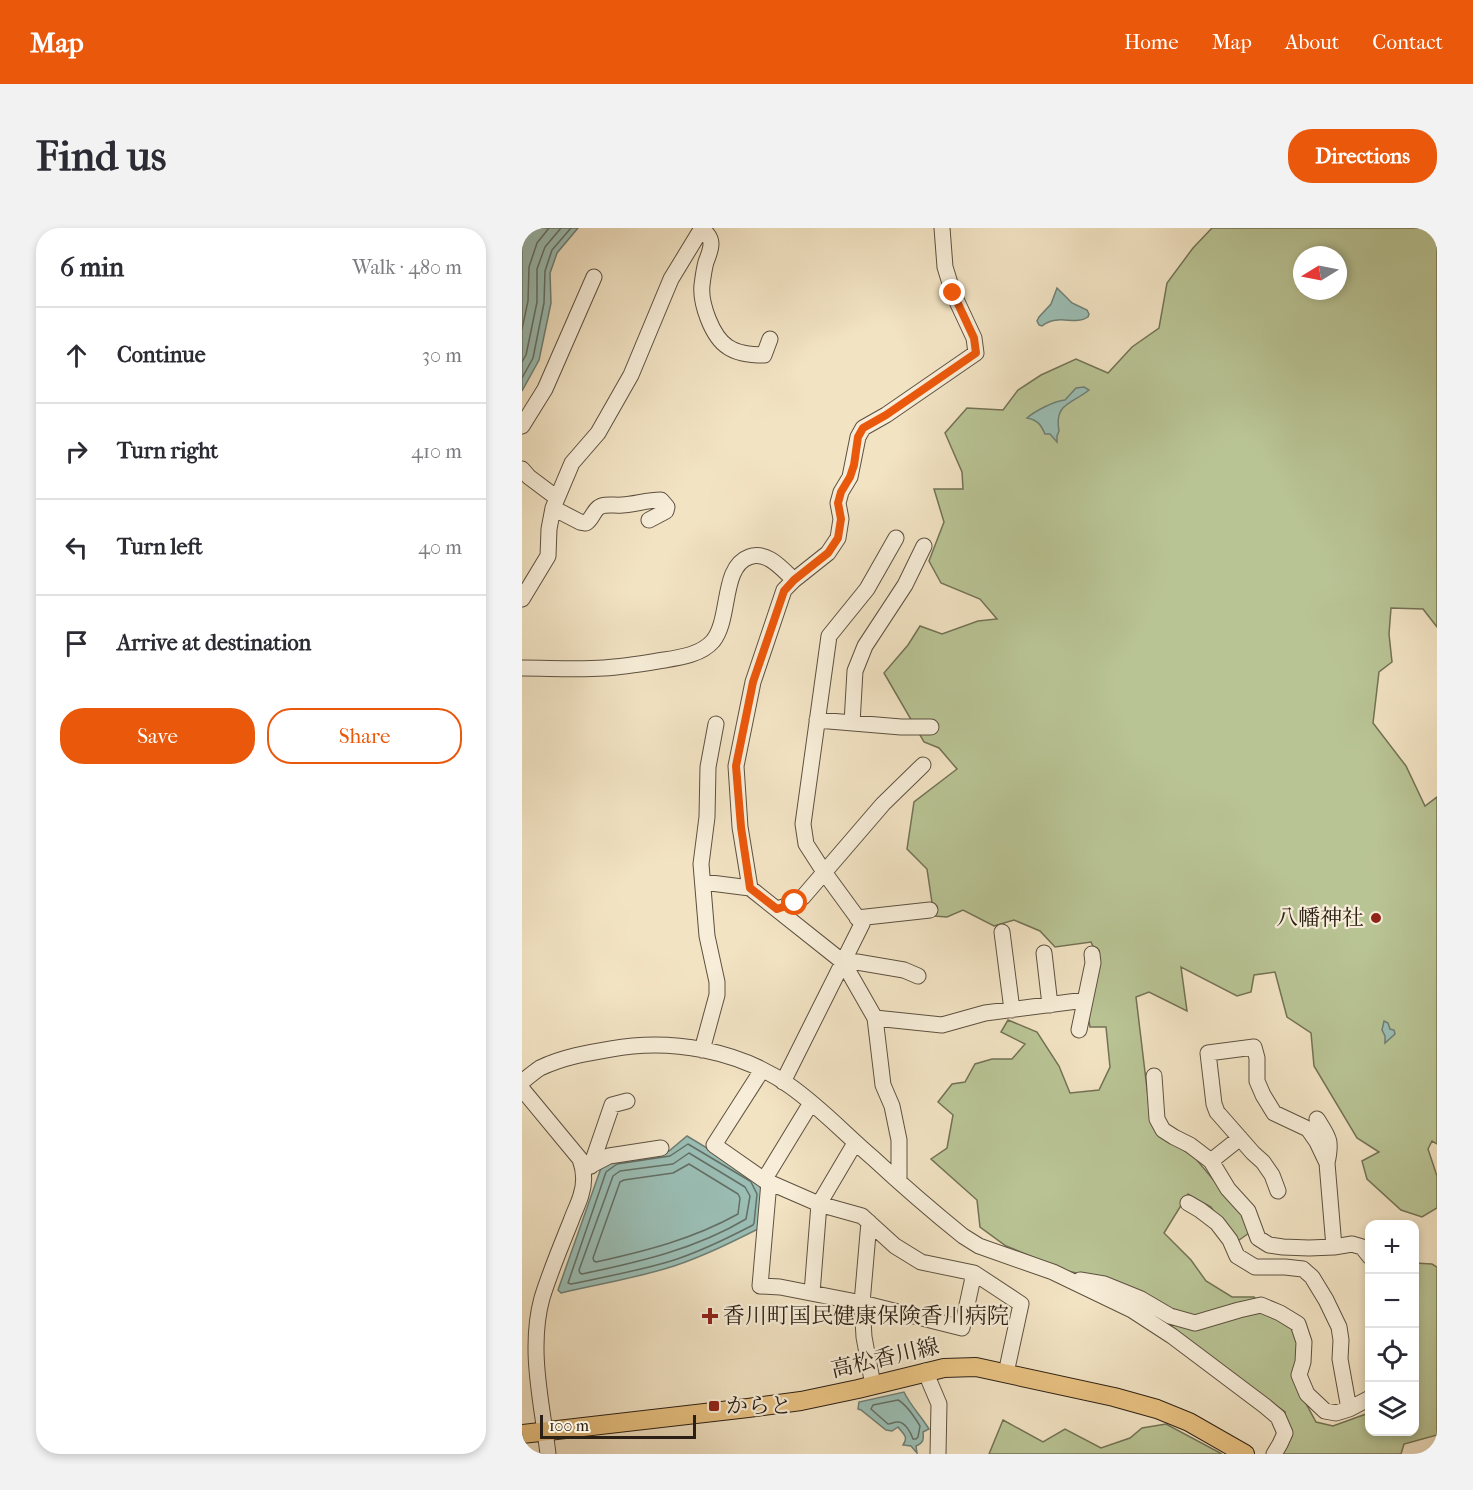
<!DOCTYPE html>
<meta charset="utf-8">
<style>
body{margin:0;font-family:"IM FELL French Canon","Noto Serif JP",serif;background:#f2f2f3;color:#2b2b33}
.controls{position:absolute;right:18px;bottom:18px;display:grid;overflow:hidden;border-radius:12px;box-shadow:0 3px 9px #0003}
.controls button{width:54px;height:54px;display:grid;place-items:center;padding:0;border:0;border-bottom:2px solid #e1e1e2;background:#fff;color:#2b2b33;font:30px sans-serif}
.compass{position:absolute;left:771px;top:18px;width:54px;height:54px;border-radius:50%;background:#fff;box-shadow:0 3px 9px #0003;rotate:260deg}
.scale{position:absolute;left:18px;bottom:15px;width:156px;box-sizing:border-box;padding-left:6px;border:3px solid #2b2015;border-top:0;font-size:16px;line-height:21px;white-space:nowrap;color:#2b2015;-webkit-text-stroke:4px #f7edd8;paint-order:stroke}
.stop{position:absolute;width:18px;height:18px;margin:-14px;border:4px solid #ea580c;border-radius:50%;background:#fff}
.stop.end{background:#ea580c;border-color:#fff;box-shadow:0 2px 6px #0008}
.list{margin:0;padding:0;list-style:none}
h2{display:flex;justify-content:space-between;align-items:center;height:78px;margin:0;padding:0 24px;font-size:26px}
h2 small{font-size:20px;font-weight:400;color:#7c7c81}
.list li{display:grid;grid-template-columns:39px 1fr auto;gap:18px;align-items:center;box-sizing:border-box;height:96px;padding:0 24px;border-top:2px solid #e1e1e2}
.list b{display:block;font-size:22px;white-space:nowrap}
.list em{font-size:20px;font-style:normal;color:#7c7c81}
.actions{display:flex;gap:12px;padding:18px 24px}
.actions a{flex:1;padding:14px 0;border:2px solid #ea580c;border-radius:24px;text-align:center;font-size:21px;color:#ea580c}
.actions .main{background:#ea580c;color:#fff}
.icon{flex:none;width:33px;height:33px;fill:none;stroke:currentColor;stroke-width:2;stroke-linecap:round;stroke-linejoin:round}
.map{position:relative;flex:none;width:915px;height:1226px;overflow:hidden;border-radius:24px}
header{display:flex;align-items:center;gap:36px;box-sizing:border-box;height:84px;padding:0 30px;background:#ea580c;color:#fff}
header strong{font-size:28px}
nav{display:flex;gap:33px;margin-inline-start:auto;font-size:21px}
.intro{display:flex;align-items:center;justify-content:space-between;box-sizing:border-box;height:144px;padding:0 36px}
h1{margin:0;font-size:42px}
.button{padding:15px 27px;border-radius:24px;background:#ea580c;color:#fff;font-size:21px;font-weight:700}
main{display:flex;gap:36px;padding:0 36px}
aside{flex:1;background:#fff;border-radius:24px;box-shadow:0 3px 9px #0003}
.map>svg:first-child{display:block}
.green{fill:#b9c495;stroke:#727255;stroke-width:1.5;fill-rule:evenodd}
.water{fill:#9bbeb5;stroke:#6e7f75;stroke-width:1.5}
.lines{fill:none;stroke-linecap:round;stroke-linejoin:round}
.shore{stroke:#636f65;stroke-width:1.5}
.minor-casing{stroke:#5d5140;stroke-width:17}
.major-casing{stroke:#2b2015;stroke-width:20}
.minor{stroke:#f7edd8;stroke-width:15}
.major{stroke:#e9c282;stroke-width:18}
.route{stroke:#ea580c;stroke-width:8}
.poi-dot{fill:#8f2418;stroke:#f7edd8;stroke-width:2}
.labels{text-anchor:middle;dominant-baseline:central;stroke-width:4.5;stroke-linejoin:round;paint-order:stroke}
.poi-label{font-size:22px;fill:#2b2015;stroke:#f7edd8;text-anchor:start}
.street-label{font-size:22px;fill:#2b2015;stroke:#f7edd8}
</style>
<header>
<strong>Map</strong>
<nav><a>Home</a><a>Map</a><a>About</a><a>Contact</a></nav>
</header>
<div class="intro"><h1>Find us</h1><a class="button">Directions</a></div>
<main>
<aside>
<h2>6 min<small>Walk · 480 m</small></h2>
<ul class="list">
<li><svg class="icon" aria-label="ahead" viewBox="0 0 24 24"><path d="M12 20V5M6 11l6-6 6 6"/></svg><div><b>Continue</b></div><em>30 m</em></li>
<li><svg class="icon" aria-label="right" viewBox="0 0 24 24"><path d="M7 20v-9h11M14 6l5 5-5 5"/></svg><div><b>Turn right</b></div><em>410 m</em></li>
<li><svg class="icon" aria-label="left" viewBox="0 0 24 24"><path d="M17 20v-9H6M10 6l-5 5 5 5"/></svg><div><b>Turn left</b></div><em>40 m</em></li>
<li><svg class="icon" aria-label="arrive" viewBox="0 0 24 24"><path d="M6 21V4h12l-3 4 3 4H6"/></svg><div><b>Arrive at destination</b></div></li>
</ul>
<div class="actions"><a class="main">Save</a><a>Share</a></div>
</aside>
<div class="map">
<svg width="915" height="1226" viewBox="0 0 915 1226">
<rect width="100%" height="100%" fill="#f2e3c3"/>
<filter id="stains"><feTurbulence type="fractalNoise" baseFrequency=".00333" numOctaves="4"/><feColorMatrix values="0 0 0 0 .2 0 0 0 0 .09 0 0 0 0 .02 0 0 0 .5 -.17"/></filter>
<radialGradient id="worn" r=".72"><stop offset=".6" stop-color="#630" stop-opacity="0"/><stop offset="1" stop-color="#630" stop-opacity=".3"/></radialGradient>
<path class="green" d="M690,0H915V399L901,381L869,380L867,406L870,434L857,444L851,495L884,538L903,578L915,569V916L910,913L906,921L915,948V980L900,989L879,982L845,951L840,933L857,924L835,910L792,838L789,805L765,789L753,744L732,747L729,764L715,768L659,739L665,783L627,764L614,769L629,894L646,911L674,931L725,992L727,1005L713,1015L689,979L666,966L642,1005L669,1032L684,1053L710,1069H732L746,1084L772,1100L777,1123L781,1170L794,1194L811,1198L844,1186L847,1183L848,1204H892L893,1035L910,1036L915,1039V1207L882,1216L879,1226H760L766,1216L763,1184L723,1155L586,1064L588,1052L545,1043L484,1018L458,999L455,972L409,931L425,920L431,887L416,874L430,856L443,854L453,836L470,831H490L503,816L479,804L486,792L515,804L537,838L548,865L577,862L588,839L584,799H568L564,777L576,729L569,714L533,719L518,703L492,692L472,698L441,682L425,689L412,688L405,641L385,621L392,574L435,541L417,520L402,514L362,445L386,417L398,398L420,406L456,393L475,391L458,371L419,355L407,333L422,294L412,261H441L440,244L423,205L445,180L481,182L496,162L519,147L554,131L586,145L610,119L637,100L645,55L671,20ZM780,27H816V63H780Z
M481,1192L521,1214L543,1201L579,1220L608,1210L620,1200L644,1196L700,1226H467Z"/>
<path class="water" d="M0,0H56L35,25L28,45L29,75L17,132L0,163Z
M535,60L550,75L565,82L567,86L566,89C553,98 536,85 520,98L517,97L515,93L517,89L529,76Z
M562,159L567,162C550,176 532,175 537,203L535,208V214L528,206H523C519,197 516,192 505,190C513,183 532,173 543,172L554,160Z
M862,793L866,795L868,801L872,802L873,806L863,815V808L860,802Z
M165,908L233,949L241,965L238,1000C210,1014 182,1028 152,1038C115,1050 77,1056 39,1065L36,1062L79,940L92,931L147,923Z
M382,1164C388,1177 399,1188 407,1201L401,1204C402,1212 401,1215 394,1218L395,1225L389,1218L381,1217C387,1208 381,1206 376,1199L370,1203L364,1202L339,1182L336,1181L337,1174Z"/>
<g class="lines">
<path class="shore" d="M0,101L6,73L7,39L15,15L27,0
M0,134L4,127L15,74V41L23,19L39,0
M0,150L11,130L22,75L23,43L30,22L49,0
M167,925L223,959L228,968L224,991C174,1021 117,1034 60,1046L58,1045L57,1042L91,948L98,943L151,936Z
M167,936L216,966L218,970L216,986C171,1011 124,1023 74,1034L72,1033L71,1030L98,954L102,952L151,945Z
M228,953L166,916L148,928L95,936L84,944L46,1055L49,1056C82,1049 116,1043 149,1033C178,1024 204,1011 231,997L232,995L235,966L229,954
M376,1172C385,1177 392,1188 398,1198L396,1209L394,1211H391C389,1205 383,1193 375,1194C372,1194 369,1196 366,1196L349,1181L351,1177Z"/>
<g class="minor-casing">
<path id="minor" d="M180,1C185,5 189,9 189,16C189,21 186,29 184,34C182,41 181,49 180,57C178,75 190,109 206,119C216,126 231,127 242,127L248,111
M0,198L23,161L72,49
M0,241L7,249L35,270
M31,280L58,294L64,295C70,291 71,284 76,280C82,275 93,278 100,277C114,276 125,272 139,272L145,279L144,283L127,292
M0,371L26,328L27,301L31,280L50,235L76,205L109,147L149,51L180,0
M0,440C27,440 55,442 82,440C100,439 118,436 136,433C154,430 178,428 191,413C209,391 199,339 227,329C245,322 260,341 272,352
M295,492L379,499H409
M330,495L333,443L343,418L383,357L402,318
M181,654L228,660L321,734L353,790L361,857L370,878L377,912V953
M228,660L218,599L214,538L231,454L262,362L272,352L306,325L316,310L319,291L316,275L319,264L328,249L336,209L341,200L364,187L454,125L452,110L431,65L423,39L420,0
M255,681L273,675L281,669L361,576L401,537
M335,690L408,682
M480,704L490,782
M522,725L528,777
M321,734L329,733L382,742L396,748
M353,790L420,797L463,785L563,772
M557,802L571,735L570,726
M180,822L195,767V754L185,708L179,636L185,589L186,539L194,496
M240,842L192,917L242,952L297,976L340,988L373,1018L399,1034L452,1045L499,1076L484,1145
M632,848L635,891L641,902L652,909L668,917L689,933L706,961L726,983L736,1010L747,1017L761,1019L787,1020L812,1019L830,1016L840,1019L848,1029
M0,854C6,849 12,844 18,840C41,829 65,825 89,821C149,810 217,822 268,858C298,879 323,906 351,930C380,957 410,983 441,1008L457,1018L531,1044L610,1082L650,1108L743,1178L756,1189L763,1205L758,1216L752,1226
M261,854L340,696L302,644L284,616L281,596L307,408L345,361L374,310
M0,861L58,931C62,942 63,955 59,967C57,975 52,984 49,993C39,1018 28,1044 20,1070C6,1121 20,1175 26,1226
M795,891C807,910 810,912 805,935
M689,933L718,910
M69,938L90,877L105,873
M62,941L87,928L139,920
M242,952L289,875
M247,954L238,1058L258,1059L340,1075L440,1100L452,1045
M756,963L750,947L741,934L731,925L695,884L692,876L686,825L732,819L735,830V853L741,867L752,885L786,901L795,914L805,935L812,1019
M666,975L678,982L695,995L708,1012L715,1028L733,1039H763L781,1041L790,1049L804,1072L817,1099L819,1112L818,1131L827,1181
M347,994L340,1075L342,1109L351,1157
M558,1052L582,1056L619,1071L648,1088L673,1095L717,1082L739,1077L758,1085L776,1096L782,1114L781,1134L777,1147L785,1166L803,1183L814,1185L827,1181L848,1170
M290,1065L297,976L333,915
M403,1143L417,1176L416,1226"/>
</g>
<g class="major-casing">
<path id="major" d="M0,1206L226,1180L279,1173L336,1161L422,1140L454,1139L592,1169L635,1181L667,1194L723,1226"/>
</g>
<use href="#minor" class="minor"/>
<use href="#major" class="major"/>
</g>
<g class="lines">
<path class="route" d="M273,675L255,681L228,660L219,599L214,538L231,454L262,363L272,352L306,325L316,310L319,291L316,275L319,264L328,249L332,237L336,209L341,200L364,187L454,125L452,110L431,65"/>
</g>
<g class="poi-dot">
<circle cx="854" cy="690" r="6"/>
<path d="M185 1079h6v6h6v6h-6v6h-6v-6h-6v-6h6z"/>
<rect x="186" y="1172" width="12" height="12" rx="3"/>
</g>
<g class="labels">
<g class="poi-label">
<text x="842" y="690" text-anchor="end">八幡神社</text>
<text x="201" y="1088">香川町国民健康保険香川病院</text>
<text x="204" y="1178">からと</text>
</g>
<g class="street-label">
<text transform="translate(363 1130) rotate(-13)">高松香川線</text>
</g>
</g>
<rect width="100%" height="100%" filter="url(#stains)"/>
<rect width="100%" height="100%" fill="url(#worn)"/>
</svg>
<div class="controls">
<button>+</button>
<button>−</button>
<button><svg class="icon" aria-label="locate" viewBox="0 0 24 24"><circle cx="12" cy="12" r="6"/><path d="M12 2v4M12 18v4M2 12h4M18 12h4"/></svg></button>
<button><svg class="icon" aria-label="layers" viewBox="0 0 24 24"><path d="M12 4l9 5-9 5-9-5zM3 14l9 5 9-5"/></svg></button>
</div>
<svg class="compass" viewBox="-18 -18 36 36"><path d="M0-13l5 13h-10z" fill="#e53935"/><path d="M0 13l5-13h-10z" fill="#7c7c81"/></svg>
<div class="scale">100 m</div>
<div class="stop" style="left:273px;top:675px"></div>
<div class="stop end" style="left:431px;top:65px"></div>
</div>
</main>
